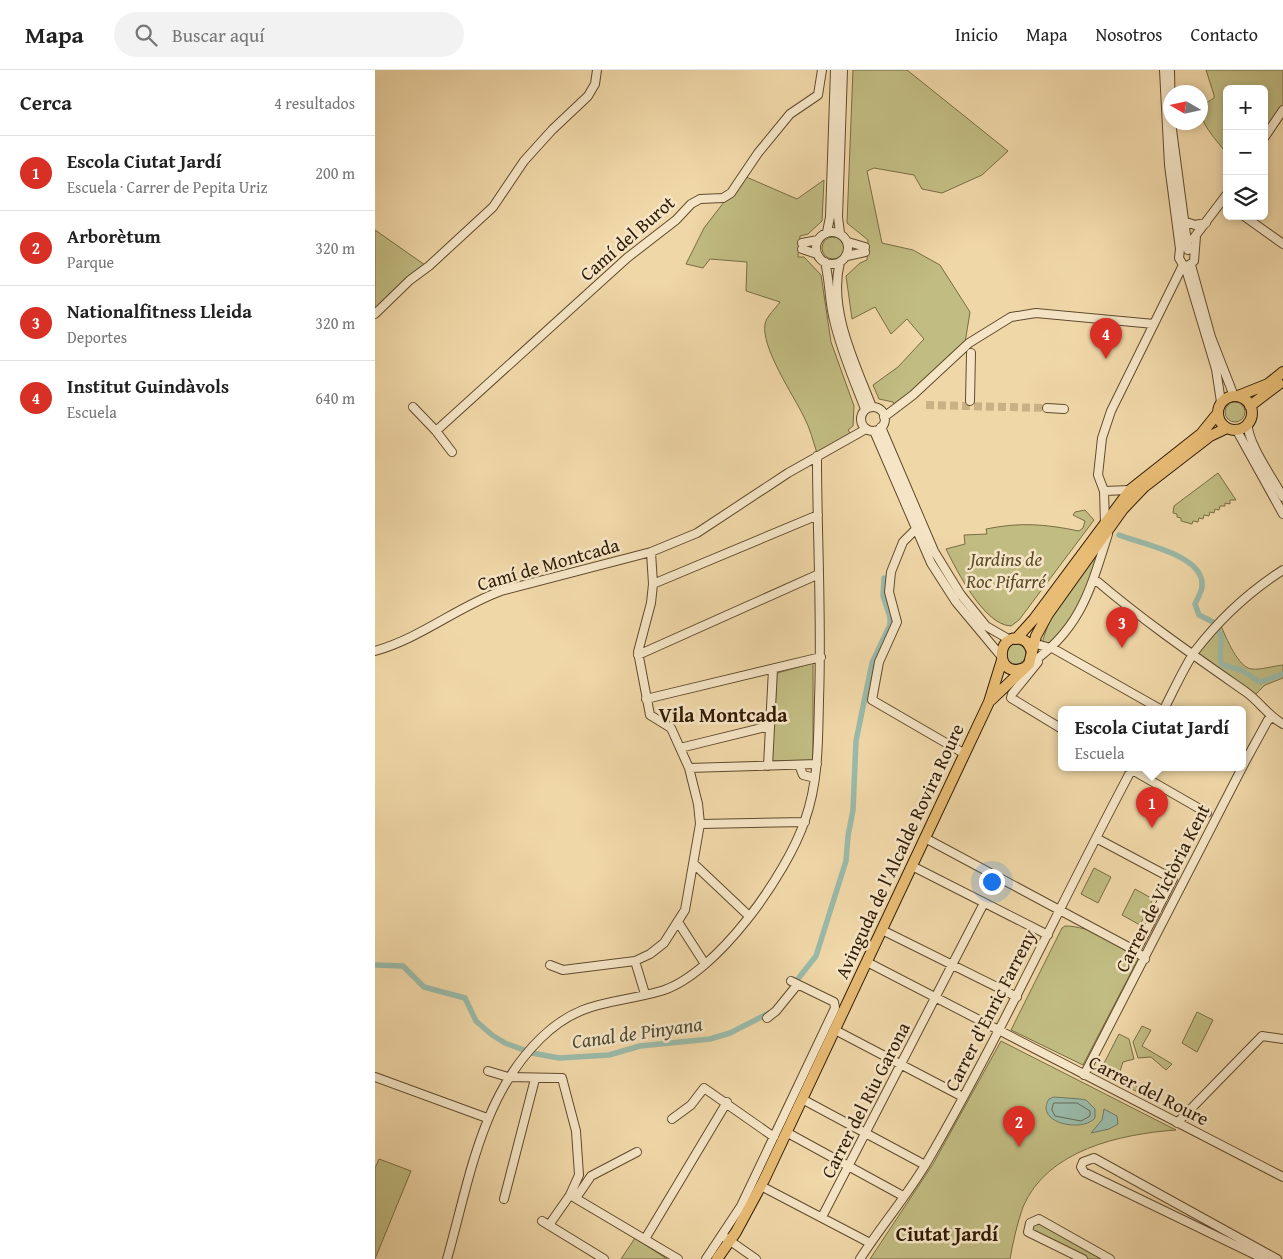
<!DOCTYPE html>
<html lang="es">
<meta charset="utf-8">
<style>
body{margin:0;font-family:"Gentium Book Plus",serif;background:#f2f2f2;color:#222}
.controls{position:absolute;right:15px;top:15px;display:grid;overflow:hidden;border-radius:8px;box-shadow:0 2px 8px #0003}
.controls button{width:45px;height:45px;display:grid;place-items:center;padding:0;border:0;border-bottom:1px solid #e0e0e0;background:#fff;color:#222;font:25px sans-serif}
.compass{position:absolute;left:788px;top:15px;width:45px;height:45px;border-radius:50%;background:#fff;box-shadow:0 2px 8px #0003;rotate:279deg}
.you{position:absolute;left:616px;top:811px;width:18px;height:18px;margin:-12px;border:4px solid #fff;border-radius:50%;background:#1a73e8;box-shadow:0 0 0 8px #1a73e833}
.badge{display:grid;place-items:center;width:32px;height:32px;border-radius:50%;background:#d93025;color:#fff;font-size:16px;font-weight:700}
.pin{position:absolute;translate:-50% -41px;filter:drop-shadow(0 1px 2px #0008)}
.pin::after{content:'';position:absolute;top:26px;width:18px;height:15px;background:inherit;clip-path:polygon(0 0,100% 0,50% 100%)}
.popup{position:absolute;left:683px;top:636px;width:188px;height:65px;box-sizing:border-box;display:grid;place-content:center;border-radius:8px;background:#fff;filter:drop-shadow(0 1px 4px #0005);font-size:16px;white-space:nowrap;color:#767676}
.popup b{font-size:19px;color:#222}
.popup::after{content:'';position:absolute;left:50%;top:100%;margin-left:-10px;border:10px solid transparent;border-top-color:#fff}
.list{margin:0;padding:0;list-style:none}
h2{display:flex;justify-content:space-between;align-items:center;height:65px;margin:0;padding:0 20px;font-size:21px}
h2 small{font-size:16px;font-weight:400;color:#767676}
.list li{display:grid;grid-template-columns:32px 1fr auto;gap:15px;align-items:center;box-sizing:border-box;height:75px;padding:0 20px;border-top:1px solid #e0e0e0}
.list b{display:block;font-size:19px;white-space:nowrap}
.list p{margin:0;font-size:16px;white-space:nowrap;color:#767676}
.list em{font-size:16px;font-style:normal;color:#767676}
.icon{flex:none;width:28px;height:28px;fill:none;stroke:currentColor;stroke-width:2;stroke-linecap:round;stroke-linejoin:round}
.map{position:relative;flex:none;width:908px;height:1189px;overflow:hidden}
header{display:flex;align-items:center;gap:30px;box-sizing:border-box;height:70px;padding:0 25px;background:#fff;border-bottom:1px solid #e0e0e0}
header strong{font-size:24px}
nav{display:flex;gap:28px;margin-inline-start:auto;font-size:18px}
.search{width:350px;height:45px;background:#f2f2f2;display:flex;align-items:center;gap:12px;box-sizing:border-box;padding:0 18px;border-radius:28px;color:#767676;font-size:19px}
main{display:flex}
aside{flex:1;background:#fff}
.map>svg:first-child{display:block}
.green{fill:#c1bc82;stroke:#786c43}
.water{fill:#9abaa9;stroke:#6f7a67}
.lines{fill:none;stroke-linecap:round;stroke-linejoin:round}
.shore{stroke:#646a56;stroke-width:1}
.canal{stroke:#9abaa9;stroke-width:5.5}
.minor-tunnel{stroke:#c9b186;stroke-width:8;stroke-dasharray:8 4;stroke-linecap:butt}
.minor-casing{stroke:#5f4a2d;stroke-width:10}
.major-casing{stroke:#2f1b04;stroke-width:12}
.minor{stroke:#f5e5c6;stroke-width:8}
.major{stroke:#e8bc74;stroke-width:10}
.labels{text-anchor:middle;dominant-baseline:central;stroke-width:5;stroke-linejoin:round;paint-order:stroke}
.street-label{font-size:19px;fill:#2f1b04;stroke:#f5e5c6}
.park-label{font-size:19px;font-style:italic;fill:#5b4b2a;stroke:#f5e5c6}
.neighbourhood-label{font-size:20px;font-weight:bold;fill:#2f1b04;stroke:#f5e5c6}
.water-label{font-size:20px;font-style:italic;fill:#4f4b36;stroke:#f5e5c6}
</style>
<header>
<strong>Mapa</strong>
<div class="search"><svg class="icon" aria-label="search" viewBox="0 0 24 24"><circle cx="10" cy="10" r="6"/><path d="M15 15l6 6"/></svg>Buscar aquí</div>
<nav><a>Inicio</a><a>Mapa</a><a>Nosotros</a><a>Contacto</a></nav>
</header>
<main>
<aside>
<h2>Cerca<small>4 resultados</small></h2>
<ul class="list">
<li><span class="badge">1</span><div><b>Escola Ciutat Jardí</b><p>Escuela · Carrer de Pepita Uriz</p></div><em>200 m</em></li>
<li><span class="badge">2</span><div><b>Arborètum</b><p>Parque</p></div><em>320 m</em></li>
<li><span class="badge">3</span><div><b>Nationalfitness Lleida</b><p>Deportes</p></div><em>320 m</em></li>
<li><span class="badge">4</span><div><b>Institut Guindàvols</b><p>Escuela</p></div><em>640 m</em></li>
</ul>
</aside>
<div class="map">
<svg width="908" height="1189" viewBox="0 0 908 1189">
<rect width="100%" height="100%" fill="#f0d7a7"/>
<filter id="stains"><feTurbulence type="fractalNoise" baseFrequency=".004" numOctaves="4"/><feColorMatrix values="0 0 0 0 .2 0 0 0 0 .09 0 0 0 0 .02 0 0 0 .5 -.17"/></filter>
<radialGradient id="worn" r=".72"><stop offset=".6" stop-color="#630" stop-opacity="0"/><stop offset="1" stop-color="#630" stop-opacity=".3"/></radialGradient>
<path class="green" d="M478,0H532L633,81L607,105L567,123L547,119L539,105L499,98L492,101L507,173L538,180L565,195L595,242L590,273L520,336L518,332L504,329L498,315L523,297L549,269L532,249L516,264L500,237L477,249L471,206L485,193L492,190L493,170L472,153Z
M831,0H908V36L889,64V19H852V84C845,74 822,51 827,39C828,34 835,31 839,28V25Z
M369,106L422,129L449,110L447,151L433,164L425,166L423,187H429L446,205L456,272L479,336L478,356L473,360L476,364L442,383C438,371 435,358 429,347C419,326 386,278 390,254C391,247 401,238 405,232L371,221L372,192L335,189L328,198L311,194L329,158Z
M0,160L50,195L0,239Z
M447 178a11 11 0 1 1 22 0a11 11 0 1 1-22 0Z
M850 342a10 10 0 1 1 20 0a10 10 0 1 1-20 0Z
M843,403L861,430H855V434L850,433V436H845L844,440L840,439L839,443L835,442L834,446L829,445L828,449L824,448L823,452L818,451L817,454L806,451V448L802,447V444L798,443L799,436Z
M710,440L719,450L644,550L636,556C609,555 582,501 571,479L590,474L589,465L612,464L611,459C645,452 670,454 704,461L708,458L710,451L698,445L700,442Z
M727,473L706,540L677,575L667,573L674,551Z
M846,556C851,567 863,598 877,599C886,600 898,596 908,595V608L890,615L880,625L821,586Z
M631 584a10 10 0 1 1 20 0a10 10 0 1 1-20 0Z
M438,593V691H397L402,603Z
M719,798L736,807L723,833L706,824Z
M760,819L778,829L765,855L747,845Z
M690,856C715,856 744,873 763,889L708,995L636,960L687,858Z
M822,942L838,950L822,982L807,973Z
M767,956L776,960L767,976L797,994L791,1000L776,987L763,988L758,972Z
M744,964L754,969L759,989L748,992L744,1004L748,1009L770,1021L767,1024L724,1003Z
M626,971L801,1060C745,1064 672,1080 648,1137C642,1154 638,1172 635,1189H495L558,1094Z
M4,1089L36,1101L0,1189V1098Z
M661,1151L712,1178L711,1180L727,1189H714L674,1168L673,1169L656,1161Z
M260,1168L292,1189H246Z"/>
<path class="water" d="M679,1027L705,1029L711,1030L720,1039V1048C707,1063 659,1053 674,1029Z
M729,1039L742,1046L743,1054L734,1059L716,1063L727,1050Z"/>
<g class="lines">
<path class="shore" d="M679,1033H702L715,1041V1046L706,1051L680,1046L677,1040Z"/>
<path class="canal" d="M744,465C766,474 830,485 827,516C827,522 822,529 820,534L824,545L840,553
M845,563C849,573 842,585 847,595L866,600L885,612L908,604
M0,895L28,896L49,917L90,928L101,951L117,965L130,973L157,983L184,988L234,985L265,976L335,969L355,963L394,943
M418,915L441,886L471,791L473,766L478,740L481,671L497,593L515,555V547L508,526L509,508"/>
<path class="minor-tunnel" d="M551,335L672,338"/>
<g class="minor-casing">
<path id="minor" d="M789,0L794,95L805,179L804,188L808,195L813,196L819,191L821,166
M795,0L796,49
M796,52L813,180
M889,68L908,40
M869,146L908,174
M808,151L820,155L831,153
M441 178a16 16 0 1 1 32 0a16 16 0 1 1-32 0Z
M452,162L455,147L460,0
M465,163L463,147L468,0
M818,169L852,124
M473,172L490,177
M427,173L443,170
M427,179L442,184
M472,186L490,182
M450,192C455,212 454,231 459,250C466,281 479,310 490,339
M465,192C453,240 480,293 497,337
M816,195L836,267L859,326
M810,196L841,299L846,332
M0,244L35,210L54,196L118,137L149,91L177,60L213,26L220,14L222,0
M595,331L596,283
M38,337L61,361L77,382
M486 349a12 12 0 1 1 24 0a12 12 0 1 1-24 0Z
M672,338L689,339
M509,347L538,325L594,273L636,247L661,243L779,254
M873,352C870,370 899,410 908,427
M506,357L559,481L586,525L611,556L635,570
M861,359L908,444
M61,361L252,188L301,150L316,134L325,129L348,128L356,123L383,83L415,44L443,25L447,0
M499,361L556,493L581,532L626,586
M729,421L755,420
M730,453L729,421L723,405L727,368L736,341L808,195
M541,459L528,472L516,502L514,522L522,552L504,592L497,630L590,684
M718,511L723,512C770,552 821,587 871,622C885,632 893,646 908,654
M278,514L443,445
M654,572L679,579L785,639
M0,581C46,568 82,537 126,521L276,482L322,463L413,403L491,359
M263,585L444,504
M663,592L637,624L636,628L687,659
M652,596C705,561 715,521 733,464
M271,629L446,587
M789,639C799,620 808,599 820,581C844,550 875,521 908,500
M305,678L395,656
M424,695L428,705L440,708
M393,696L398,599
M752,697L832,743
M314,698L442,694
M325,754L430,752
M550,768L761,881L770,889
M721,768L798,809L761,881
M319,794L374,846
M537,796L673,865
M303,852L330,894
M507,860L642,927
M260,891L270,924
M492,892L908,1107
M175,895L188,900L260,891L275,884L289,873L310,840L325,754L323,734L314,698L296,658L275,645L263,582L276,533L278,514L276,482
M392,948L401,941L422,915
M460,960L588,1027
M113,1001L133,1007L187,1008L201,1061L204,1105L195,1125L174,1155
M709,1005L871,690L893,650L897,648
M0,1007L112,1048
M427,1029L550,1095
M297,1049L316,1035L329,1018L399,1067
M802,1053L887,966L908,969
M411,1062L528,1126
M386,1116L495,1173
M195,1125L303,1189
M201,1128L216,1106L262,1082
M129,1129L160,1009
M447,1147L609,833
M167,1151L229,1189
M351,1168L381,1189
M270,1169L352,1032
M72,1189C94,1112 106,1026 166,968C206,929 237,935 286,921C342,904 412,804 430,750C444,711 443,670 444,630C447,549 442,467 442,386
M331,1189L366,1136L460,938L459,932L416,911
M485,1189C506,1156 532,1126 552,1092C627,963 688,828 758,697
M708,1189L653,1162L655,1153L664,1149L735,1189
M889,1189L709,1102L706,1097L708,1092L719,1088L902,1189"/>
</g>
<g class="major-casing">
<path id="major" d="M863,326L893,314L908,302
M843 343a17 17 0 1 1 34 0a17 17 0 1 1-34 0Z
M875,336L904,314
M641,569L659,549L755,420L826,364L843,343
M649,598C620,610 620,562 646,569C653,571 656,577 657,584
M616,630L654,594L661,566L673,544L748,439L769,417L835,366L852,358
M342,1189L361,1162L389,1110L614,632L627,590"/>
</g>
<use href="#minor" class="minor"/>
<use href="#major" class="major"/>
</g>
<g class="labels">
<g class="street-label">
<text transform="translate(252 168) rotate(-41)">Camí del Burot</text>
<text transform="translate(173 494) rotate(-16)">Camí de Montcada</text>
<text transform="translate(524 781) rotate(-65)">Avinguda de l'Alcalde Rovira Roure</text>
<text transform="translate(787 818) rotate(-63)">Carrer de Victòria Kent</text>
<text transform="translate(615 940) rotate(-63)">Carrer d'Enric Farreny</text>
<text transform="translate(774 1020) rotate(27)">Carrer del Roure</text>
<text transform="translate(490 1030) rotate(-63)">Carrer del Riu Garona</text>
</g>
<g class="park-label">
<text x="631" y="489">Jardins de<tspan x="631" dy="22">Roc Pifarré</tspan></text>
</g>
<g class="neighbourhood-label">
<text x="348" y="644">Vila Montcada</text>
<text x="572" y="1163">Ciutat Jardí</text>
</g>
<g class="water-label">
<text transform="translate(262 962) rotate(-8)">Canal de Pinyana</text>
</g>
</g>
<rect width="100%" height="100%" filter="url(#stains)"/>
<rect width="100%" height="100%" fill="url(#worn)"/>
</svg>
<div class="controls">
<button>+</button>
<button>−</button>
<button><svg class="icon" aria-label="layers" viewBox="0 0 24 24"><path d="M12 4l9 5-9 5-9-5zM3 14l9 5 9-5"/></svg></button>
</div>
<svg class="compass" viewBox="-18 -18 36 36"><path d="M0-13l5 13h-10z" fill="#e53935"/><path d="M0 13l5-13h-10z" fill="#767676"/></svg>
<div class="you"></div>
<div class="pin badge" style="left:777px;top:758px">1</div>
<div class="popup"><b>Escola Ciutat Jardí</b>Escuela</div>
<div class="pin badge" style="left:644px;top:1077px">2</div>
<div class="pin badge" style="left:747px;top:578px">3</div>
<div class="pin badge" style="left:731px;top:289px">4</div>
</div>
</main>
